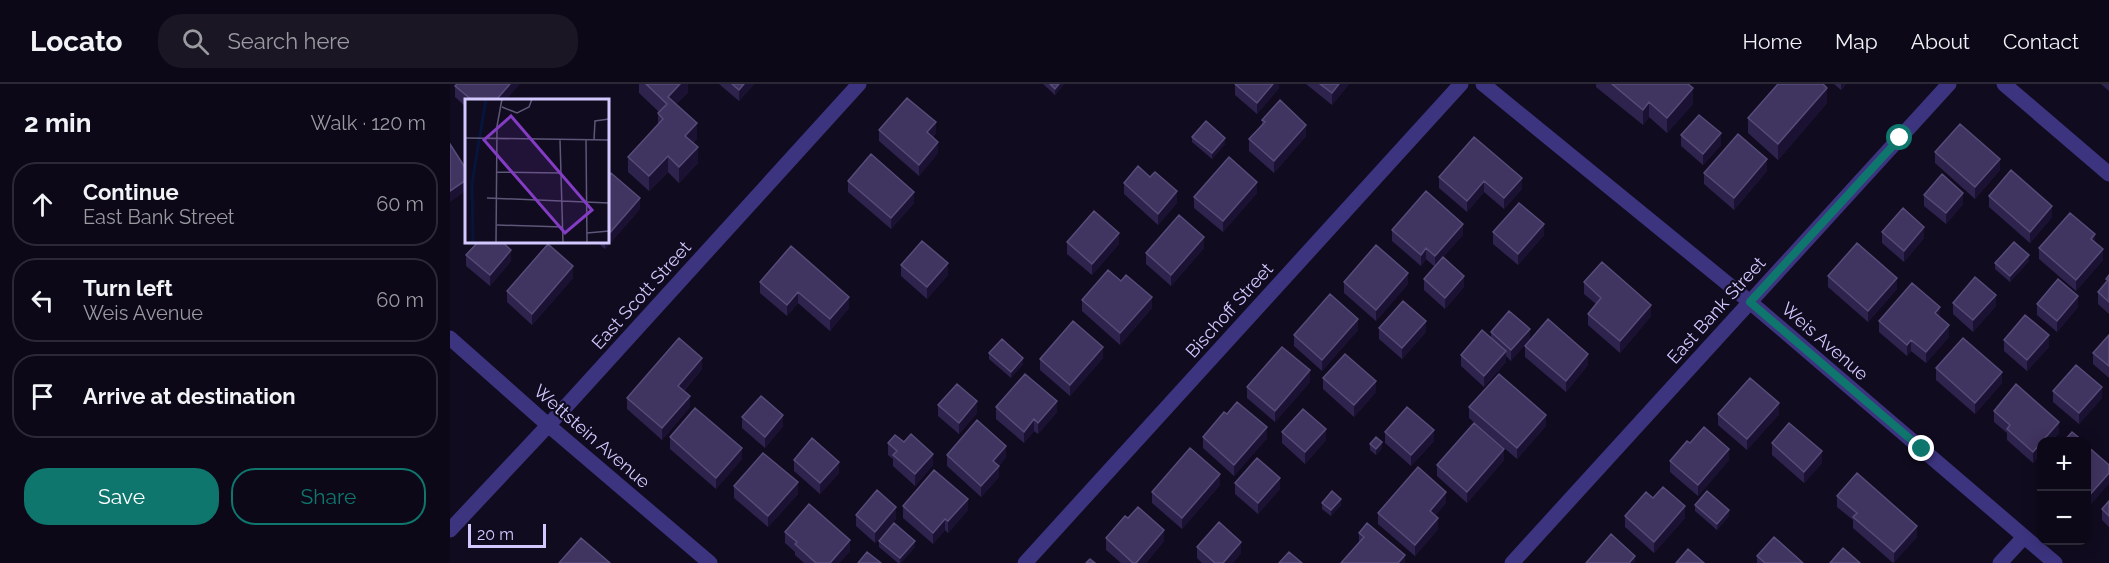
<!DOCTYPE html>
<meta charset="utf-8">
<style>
body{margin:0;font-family:Raleway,sans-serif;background:#1a1624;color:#f1f3f6}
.controls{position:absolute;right:18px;bottom:18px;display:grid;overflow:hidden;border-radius:12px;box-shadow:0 3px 15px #0003}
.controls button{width:54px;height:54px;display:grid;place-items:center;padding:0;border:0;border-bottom:2px solid #2c2936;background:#0c0817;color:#f1f3f6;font:30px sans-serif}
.scale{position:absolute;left:18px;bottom:15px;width:78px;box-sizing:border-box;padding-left:6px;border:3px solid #d4c9ff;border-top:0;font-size:16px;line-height:21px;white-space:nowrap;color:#d4c9ff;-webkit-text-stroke:4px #100b1f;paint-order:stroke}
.stop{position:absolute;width:18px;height:18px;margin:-14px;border:4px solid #0f766e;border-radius:50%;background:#fff}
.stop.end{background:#0f766e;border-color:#fff;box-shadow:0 2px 6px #0008}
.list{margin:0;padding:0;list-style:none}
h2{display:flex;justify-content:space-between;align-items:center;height:78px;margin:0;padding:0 24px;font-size:26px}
h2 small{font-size:20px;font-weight:400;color:#9a9aa1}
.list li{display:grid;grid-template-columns:39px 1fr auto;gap:18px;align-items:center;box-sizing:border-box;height:84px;margin:0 12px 12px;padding:0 12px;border:2px solid #2c2936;border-radius:24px}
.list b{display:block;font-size:22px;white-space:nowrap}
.list p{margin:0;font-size:20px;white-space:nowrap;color:#9a9aa1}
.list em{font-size:20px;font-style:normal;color:#9a9aa1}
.actions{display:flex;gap:12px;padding:18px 24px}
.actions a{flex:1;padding:14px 0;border:2px solid #0f766e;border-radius:24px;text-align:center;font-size:21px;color:#0f766e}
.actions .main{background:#0f766e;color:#fff}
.icon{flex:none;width:33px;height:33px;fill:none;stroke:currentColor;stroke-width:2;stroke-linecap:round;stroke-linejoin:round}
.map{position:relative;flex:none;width:1659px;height:479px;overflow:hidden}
header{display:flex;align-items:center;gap:36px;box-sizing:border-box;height:84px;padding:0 30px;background:#0c0817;border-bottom:2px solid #2c2936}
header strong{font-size:28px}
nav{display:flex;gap:33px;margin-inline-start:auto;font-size:21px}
.search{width:420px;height:54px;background:#1a1624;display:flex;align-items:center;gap:15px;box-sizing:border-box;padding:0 21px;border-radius:24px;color:#9a9aa1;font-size:22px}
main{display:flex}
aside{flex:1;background:#0c0817}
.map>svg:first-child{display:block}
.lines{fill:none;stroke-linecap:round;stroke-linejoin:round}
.street{stroke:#3d3480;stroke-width:15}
.wall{fill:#2e234d}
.shaded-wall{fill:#1b1233}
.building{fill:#403460;stroke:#574c79;stroke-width:1.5}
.route{stroke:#0f766e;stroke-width:8}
.labels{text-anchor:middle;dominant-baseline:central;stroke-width:4.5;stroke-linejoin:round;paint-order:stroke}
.street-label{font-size:18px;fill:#d4c9ff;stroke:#100b1f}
.inset-river{fill:none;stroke:#07153c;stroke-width:3}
.inset-road{fill:none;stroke:#5e5779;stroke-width:1.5}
.view{fill:#843cc5;fill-opacity:0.15;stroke:#843cc5;stroke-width:3}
.inset-edge{fill:none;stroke:#d4c9ff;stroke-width:3}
</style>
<header>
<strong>Locato</strong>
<div class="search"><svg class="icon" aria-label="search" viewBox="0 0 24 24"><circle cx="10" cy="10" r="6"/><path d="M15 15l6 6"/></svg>Search here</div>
<nav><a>Home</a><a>Map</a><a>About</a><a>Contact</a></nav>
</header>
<main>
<aside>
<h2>2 min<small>Walk · 120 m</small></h2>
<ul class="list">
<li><svg class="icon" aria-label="ahead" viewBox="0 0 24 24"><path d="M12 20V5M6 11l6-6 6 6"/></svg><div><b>Continue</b><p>East Bank Street</p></div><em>60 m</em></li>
<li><svg class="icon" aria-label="left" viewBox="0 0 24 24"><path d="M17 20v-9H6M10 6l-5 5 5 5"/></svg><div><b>Turn left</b><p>Weis Avenue</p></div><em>60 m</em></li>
<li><svg class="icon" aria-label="arrive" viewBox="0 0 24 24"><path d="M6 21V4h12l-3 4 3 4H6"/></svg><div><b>Arrive at destination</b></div></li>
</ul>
<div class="actions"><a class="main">Save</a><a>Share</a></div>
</aside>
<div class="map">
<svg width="1659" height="479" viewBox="0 0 1659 479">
<rect width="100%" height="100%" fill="#100b1f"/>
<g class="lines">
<path class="street" d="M1033,0L1300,218L1605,479
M1554,0L1659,90
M0,254L98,341L260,479
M0,446L120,318L409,0
M575,479L1011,0
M1062,479L1499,0
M1550,479L1574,453"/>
</g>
<path class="wall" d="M189,0H238V8L226,20L247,55L243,59L248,79L229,99L218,88L199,107L178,88V73L208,41V29L209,28L189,9Z
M269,0H304L289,17Z
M593,0H614L605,11Z
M785,0H829V4L807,30L785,11Z
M856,0H899L882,21Z
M1146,0H1238L1243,20L1217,49L1199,33L1193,41L1146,3Z
M1384,0H1396L1391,6Z
M1651,0H1659V7Z
M5,2L56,16H16V23L5,13Z
M1377,19L1328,76L1298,49V34Z
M812,36L856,52L824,89L799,67V55L812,40Z
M429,46L486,49L483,53L488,69L469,92L429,57Z
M1231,51L1271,61L1253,81L1231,62Z
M742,53L775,60L762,75L742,58Z
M1024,53L1072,105L1054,125L1034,108L1017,128L989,104V93Z
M1485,68L1550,86L1525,115L1485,79Z
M1317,87L1284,126L1254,100V89Z
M398,97L464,119L441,145L398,108Z
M674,99L727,119L708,141L674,110Z
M807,109L773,148L744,124V113Z
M1474,111L1513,120L1496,140L1474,122Z
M1539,112L1602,133L1580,159L1539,123Z
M190,125L155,165L147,158H158Z
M942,146L1013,151L993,173L1014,203L995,225L974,206V195L985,183L976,175L971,182L942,157Z
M1043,148L1094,151L1068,181L1043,160Z
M1432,148L1474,154L1454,178L1432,159Z
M617,158L669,160L642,191L617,170Z
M341,162L399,224L380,247L348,219L337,232L310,209V198Z
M754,164L721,202L696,180V169Z
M1589,164L1653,176L1626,207L1589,175Z
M16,171L61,177L40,202L16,182Z
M1579,177L1560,198L1545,185V179Z
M451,181L498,191L477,215L451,192Z
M1659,191V230L1648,220V208L1656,199V195Z
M1378,192L1447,205L1418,238L1378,203Z
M123,194L82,241L57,218V207Z
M894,198L958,200L926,237L894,209Z
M1134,198L1201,232L1170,269L1138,241V230L1146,220L1134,210Z
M632,216L702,224L670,261L632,227Z
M1503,219L1546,222L1523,248L1503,230Z
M1587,220L1628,223L1607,248L1587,231Z
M1490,234L1499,253L1476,279L1461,267L1457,272L1429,248V237Z
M929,244L976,248L952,275L929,255Z
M1080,245L1061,277L1056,272V278L1034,303L1011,282V271L1041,254V248Z
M908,246L872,287L844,262V251Z
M1659,251V294L1643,280V269Z
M1554,256L1599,263L1577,287L1554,267Z
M1075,262L1138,281L1116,308L1075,273Z
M539,269L573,280L561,294L539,275Z
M653,274L620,312L590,286V275Z
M1486,284L1552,299L1525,330L1486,296Z
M252,285L234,307L240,323L212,356L177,325V314Z
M873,294L926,308L904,333L873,305Z
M860,298L825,338L797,314V303Z
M1603,307L1652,314L1629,340L1603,318Z
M488,321L527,329L509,350L488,332Z
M546,323L607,328L588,350L584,347L574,359L546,335Z
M1019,323L1096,342L1067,375L1019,334Z
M1544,327L1609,349L1583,379L1557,356V349L1544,338Z
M777,330L817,354L784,392L753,364V353Z
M1268,330H1329L1297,366L1268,341Z
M292,333L333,342L315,364L292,344Z
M832,348L876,356L855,380L832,359Z
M935,348L984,357L961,382L935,359Z
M220,353L292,375L266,405L220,365Z
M454,358L483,381L465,402L443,382V375L438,371V359Z
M1240,359L1279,376L1248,412L1220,388V377Z
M1322,359L1372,379L1354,399L1322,371Z
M920,360L932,364L926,371L920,366Z
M497,371L556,373L549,382V393L531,413L497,382Z
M344,376L389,389L370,410L344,387Z
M1054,376L1017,419L987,392V381Z
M785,399L830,405L808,430L785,410Z
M770,401L732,445L702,419V408Z
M284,402L348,410L318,443L284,414Z
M1387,412L1467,453L1443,479L1403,444V436L1387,423Z
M1659,417V443L1652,436V425Z
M872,419L891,421L881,432L872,425Z
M996,419L985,431L988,445L965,472L928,440V429Z
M1245,421L1279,432L1267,446L1245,427Z
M453,422L518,426L498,449L495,446L483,460L453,434Z
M406,431L446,435L425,459L406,442Z
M1175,432L1235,434L1204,469L1175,443Z
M335,448L400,467L389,479H354L345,471V468L335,459Z
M909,449L955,479L909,459Z
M656,454L714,457L696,479H671L656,466Z
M429,457L465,463L451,479H448L429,463Z
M747,463L791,469L783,479H752L747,474Z
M1307,472L1353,479H1307Z"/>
<path class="shaded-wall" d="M60,0H70L56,16H46Z
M230,0H238V8L218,28V13Z
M294,0H304L289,17V6Z
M609,0H614L605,11V5Z
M823,0H829V4L807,30V19Z
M889,0H899L882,21V9Z
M1391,0H1396L1391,6Z
M1243,4V20L1217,49V34Z
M1377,4V19L1328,76V60Z
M1199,18V33L1193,41V26Z
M486,38V49L477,59V48Z
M247,39V55L235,67V52Z
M856,41V52L824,89V77Z
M1271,49V61L1253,81V70Z
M775,54V60L762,75V69Z
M488,58V69L469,92V81Z
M248,63V79L229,99V83Z
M218,72V88L199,107V92Z
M1317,75V87L1284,126V114Z
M1550,75V86L1525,115V103Z
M1072,94V105L1054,125V114Z
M16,96V107L0,118V107Z
M1034,97V108L1017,128V117Z
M807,98V109L773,148V137Z
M727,107V119L708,141V130Z
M464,108V119L441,145V134Z
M1513,109V120L1496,140V129Z
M190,114V125L155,165V158H158V151Z
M1602,122V133L1580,159V148Z
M1013,140V151L985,183V172Z
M1094,140V151L1068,181V170Z
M1474,143V154L1454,178V167Z
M669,149V160L642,191V180Z
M1645,150V162L1641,155Z
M754,153V164L721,202V191Z
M976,164V175L971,182V171Z
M1653,165V176L1626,207V196Z
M61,166V177L40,202V191Z
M1579,171V177L1560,198V192Z
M498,179V191L477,215V203Z
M123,182V194L82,241V230Z
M958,189V200L926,237V226Z
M1014,192V203L995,225V214Z
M1447,194V205L1418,238V227Z
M348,208V219L337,232V221Z
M1546,211V222L1523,248V236Z
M1628,212V223L1607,248V237Z
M399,213V224L380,247V235Z
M702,213V224L670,261V249Z
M1201,221V232L1170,269V257Z
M1490,223V234L1485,229Z
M908,235V246L872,287V276Z
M976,237V248L952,275V264Z
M1499,241V253L1476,279V268Z
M1080,245V256L1061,277V266Z
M1599,251V263L1577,287V276Z
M1461,256V267L1457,272V261Z
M653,263V274L620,312V301Z
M1056,267V278L1034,303V292Z
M1138,270V281L1116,308V297Z
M252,274V285L228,313V302Z
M573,274V280L561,294V288Z
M860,286V298L825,338V327Z
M1552,288V299L1525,330V319Z
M926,297V308L904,333V321Z
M1652,303V314L1629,340V329Z
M240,312V323L212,356V344Z
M527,317V329L509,350V339Z
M607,317V328L588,350V339Z
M1329,319V330L1297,366V355Z
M333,331V342L315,364V353Z
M1096,331V342L1067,375V364Z
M584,335V347L574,359V348Z
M1609,338V349L1602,357H1592Z
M817,343V354L784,392V381Z
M876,345V356L855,380V368Z
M984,346V357L961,382V371Z
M932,358V364L926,371V365Z
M1592,358V369L1583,379V368Z
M556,362V373L549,382V393L531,413V402L543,377Z
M292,364V375L266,405V394Z
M1054,365V376L1017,419V408Z
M1279,365V376L1248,412V401Z
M1372,367V379L1354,399V388Z
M483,370V381L465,402V390Z
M389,378V389L370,410V399Z
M1659,389V400L1637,425V414Z
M770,390V401L732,445V434Z
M830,394V405L808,430V419Z
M348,398V410L318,443V432Z
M996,408V419L980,438V427Z
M518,415V426L498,449V437Z
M891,415V421L881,432V426Z
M1235,422V434L1204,469V458Z
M446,423V435L425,459V448Z
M1279,426V432L1267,446V440Z
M988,434V445L965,472V461Z
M495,435V446L483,460V449Z
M1467,442V453L1444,479V468Z
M714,446V457L696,479H686Z
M400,456V467L389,479H380Z
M465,457V463L451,479H450V474Z
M791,458V469L783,479H773Z
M955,471V479H948Z
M1185,472V479H1179Z"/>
<path class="building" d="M7,0H60L46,16H22L5,2Z
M196,0H230L218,13L247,39L235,52L248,63L229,83L218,72L199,92L178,73L213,35L208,29L217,20Z
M282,0H294L289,6Z
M600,0H609L605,5Z
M785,0H823L807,19Z
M870,0H889L882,9Z
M1162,0H1238L1243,4L1217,34L1199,18L1193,26Z
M1328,0H1373L1377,4L1328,60L1298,34Z
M457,14L486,38L477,48L488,58L469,81L429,46Z
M830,16L856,41L824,77L799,55L815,38L812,36Z
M1249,31L1271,49L1253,70L1231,51Z
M756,37L775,54L762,69L742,53Z
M1510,40L1550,75L1525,103L1485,68Z
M1288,50L1317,75L1284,114L1254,89Z
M1024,53L1072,94L1054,114L1034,97L1017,117L989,93Z
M0,60L16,85V96L0,107Z
M421,70L464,108L441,134L398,97Z
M779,73L807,98L773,137L744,113Z
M688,82L700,93L705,88L727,107L708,130L674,99Z
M1561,86L1602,122L1580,148L1539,112Z
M161,89L190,114L158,151V93Z
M1492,90L1513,109L1496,129L1474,111Z
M976,107L1013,140L985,172L976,164L971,171L942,146Z
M1069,119L1094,140L1068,170L1043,148Z
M1453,124L1474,143L1454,167L1432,148Z
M644,127L669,149L642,180L617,158Z
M1620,129L1645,150L1641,155L1653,165L1626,196L1589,164Z
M729,131L754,153L721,191L696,169Z
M472,157L498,179L477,203L451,181Z
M28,158H52L61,166L40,191L16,171Z
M1564,158L1579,171L1560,192L1545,179Z
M1407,159L1447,194L1418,227L1378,192Z
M98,160L123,182L82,230L57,207Z
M926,161L958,189L926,226L894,198Z
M341,162L399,213L380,235L348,208L337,221L310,198Z
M993,173L1014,192L995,214L974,195Z
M1152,178L1201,221L1170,257L1138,230L1151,214L1134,198Z
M658,186L671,197L676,191L702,213L670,249L632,216Z
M1659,191V218L1648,208L1658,196L1656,195Z
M1525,193L1546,211L1523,236L1503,219Z
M1608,195L1628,212L1607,237L1587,220Z
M1462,199L1490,223L1485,229L1499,241L1476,268L1461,256L1457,261L1429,237Z
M880,210L908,235L872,276L844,251Z
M953,217L976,237L952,264L929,244Z
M1059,227L1080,245L1061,266L1041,248Z
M1575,231L1599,251L1577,276L1554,256Z
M1098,235L1138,270L1116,297L1075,262Z
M623,237L653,263L620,301L590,275Z
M1032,246L1056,267L1034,292L1011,271Z
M1659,251V282L1643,269Z
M229,254L252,274L228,302L240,312L212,344L177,314Z
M1513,254L1552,288L1525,319L1486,284Z
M552,255L573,274L561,288L539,269Z
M832,263L860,286L825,327L797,303Z
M895,270L926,297L904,321L873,294Z
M1626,281L1652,303L1629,329L1603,307Z
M575,290L607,317L588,339L584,335L574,348L546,323Z
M1049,290L1096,331L1067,364L1019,323Z
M1300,294L1329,319L1297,355L1268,330Z
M507,300L527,317L509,339L488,321Z
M1566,300L1609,338L1583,368L1557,345L1560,341L1544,327Z
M311,312L333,331L315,353L292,333Z
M787,318L817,343L784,381L753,353L774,328L777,330Z
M957,323L984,346L961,371L935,348Z
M245,324L292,364L266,394L220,353Z
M853,325L876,345L855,368L832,348Z
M527,336L556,362L543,377L549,382L531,402L497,371Z
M1024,339L1054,365L1017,408L987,381Z
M1339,339L1372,367L1354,388L1322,359Z
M1254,343L1279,365L1248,401L1220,377L1237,357L1240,359Z
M1622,348L1633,357H1614Z
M461,350L483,370L465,390L443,371L447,367L438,359L445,351L454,358Z
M926,353L932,358L926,365L920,360Z
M362,354L389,378L370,399L344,376Z
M1636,361L1659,381V389L1637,414L1636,413Z
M740,364L770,390L732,434L702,408Z
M313,369L348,398L318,432L284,402Z
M807,374L830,394L808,419L785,399Z
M968,383L996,408L980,427L988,434L965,461L928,429Z
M484,386L518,415L498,437L495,435L483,449L453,422Z
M1407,389L1467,442L1444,468L1403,433L1407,429L1387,412Z
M1213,403L1235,422L1204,458L1175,432L1196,408L1203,414Z
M427,406L446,423L425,448L406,431Z
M882,407L891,415L881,426L872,419Z
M1257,407L1279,426L1267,440L1245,421Z
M1659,417V432L1652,425Z
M359,420L400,456L380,479H366L345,460L347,458L335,448Z
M688,423L714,446L686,479H683L656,454L675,432L678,434Z
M769,438L791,458L773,479H765L747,463Z
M444,439L465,457L450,474L429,457Z
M917,439L955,471L948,479H891L914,453L909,449Z
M1161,450L1185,472L1179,479H1136Z
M1324,453L1353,479H1315L1307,472Z
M131,454L160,479H109Z
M1393,464L1410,479H1380Z
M1238,465L1254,479H1226Z
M417,468L431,479H408Z
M839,468L852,479H829Z
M640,475L645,479H636Z"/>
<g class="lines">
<path class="route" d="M1450,54L1300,218L1472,365"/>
</g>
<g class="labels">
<g class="street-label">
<text transform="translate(191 211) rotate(-48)">East Scott Street</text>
<text transform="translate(779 226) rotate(-48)">Bischoff Street</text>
<text transform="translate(1266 226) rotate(-48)">East Bank Street</text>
<text transform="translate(1375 257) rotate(41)">Weis Avenue</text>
<text transform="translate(142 352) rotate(41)">Wettstein Avenue</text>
</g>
</g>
<g transform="translate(15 15)">
<rect width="144" height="144" fill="#100b1f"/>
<path class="inset-river" d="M8,144L7,84L21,0"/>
<path class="inset-road" d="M37,8L52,14L64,8L67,0M0,39L144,41M95,41L98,144M121,41L122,144M129,41L130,22L144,20M32,73L96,74M22,99L144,104M32,126L98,128M122,134L144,132M31,144L32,27L37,0"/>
<path class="view" d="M46,17L127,111L100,134L19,41Z"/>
<rect width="144" height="144" class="inset-edge"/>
</g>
</svg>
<div class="controls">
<button>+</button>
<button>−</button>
</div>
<div class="scale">20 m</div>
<div class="stop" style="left:1450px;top:54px"></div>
<div class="stop end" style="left:1472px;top:365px"></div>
</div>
</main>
